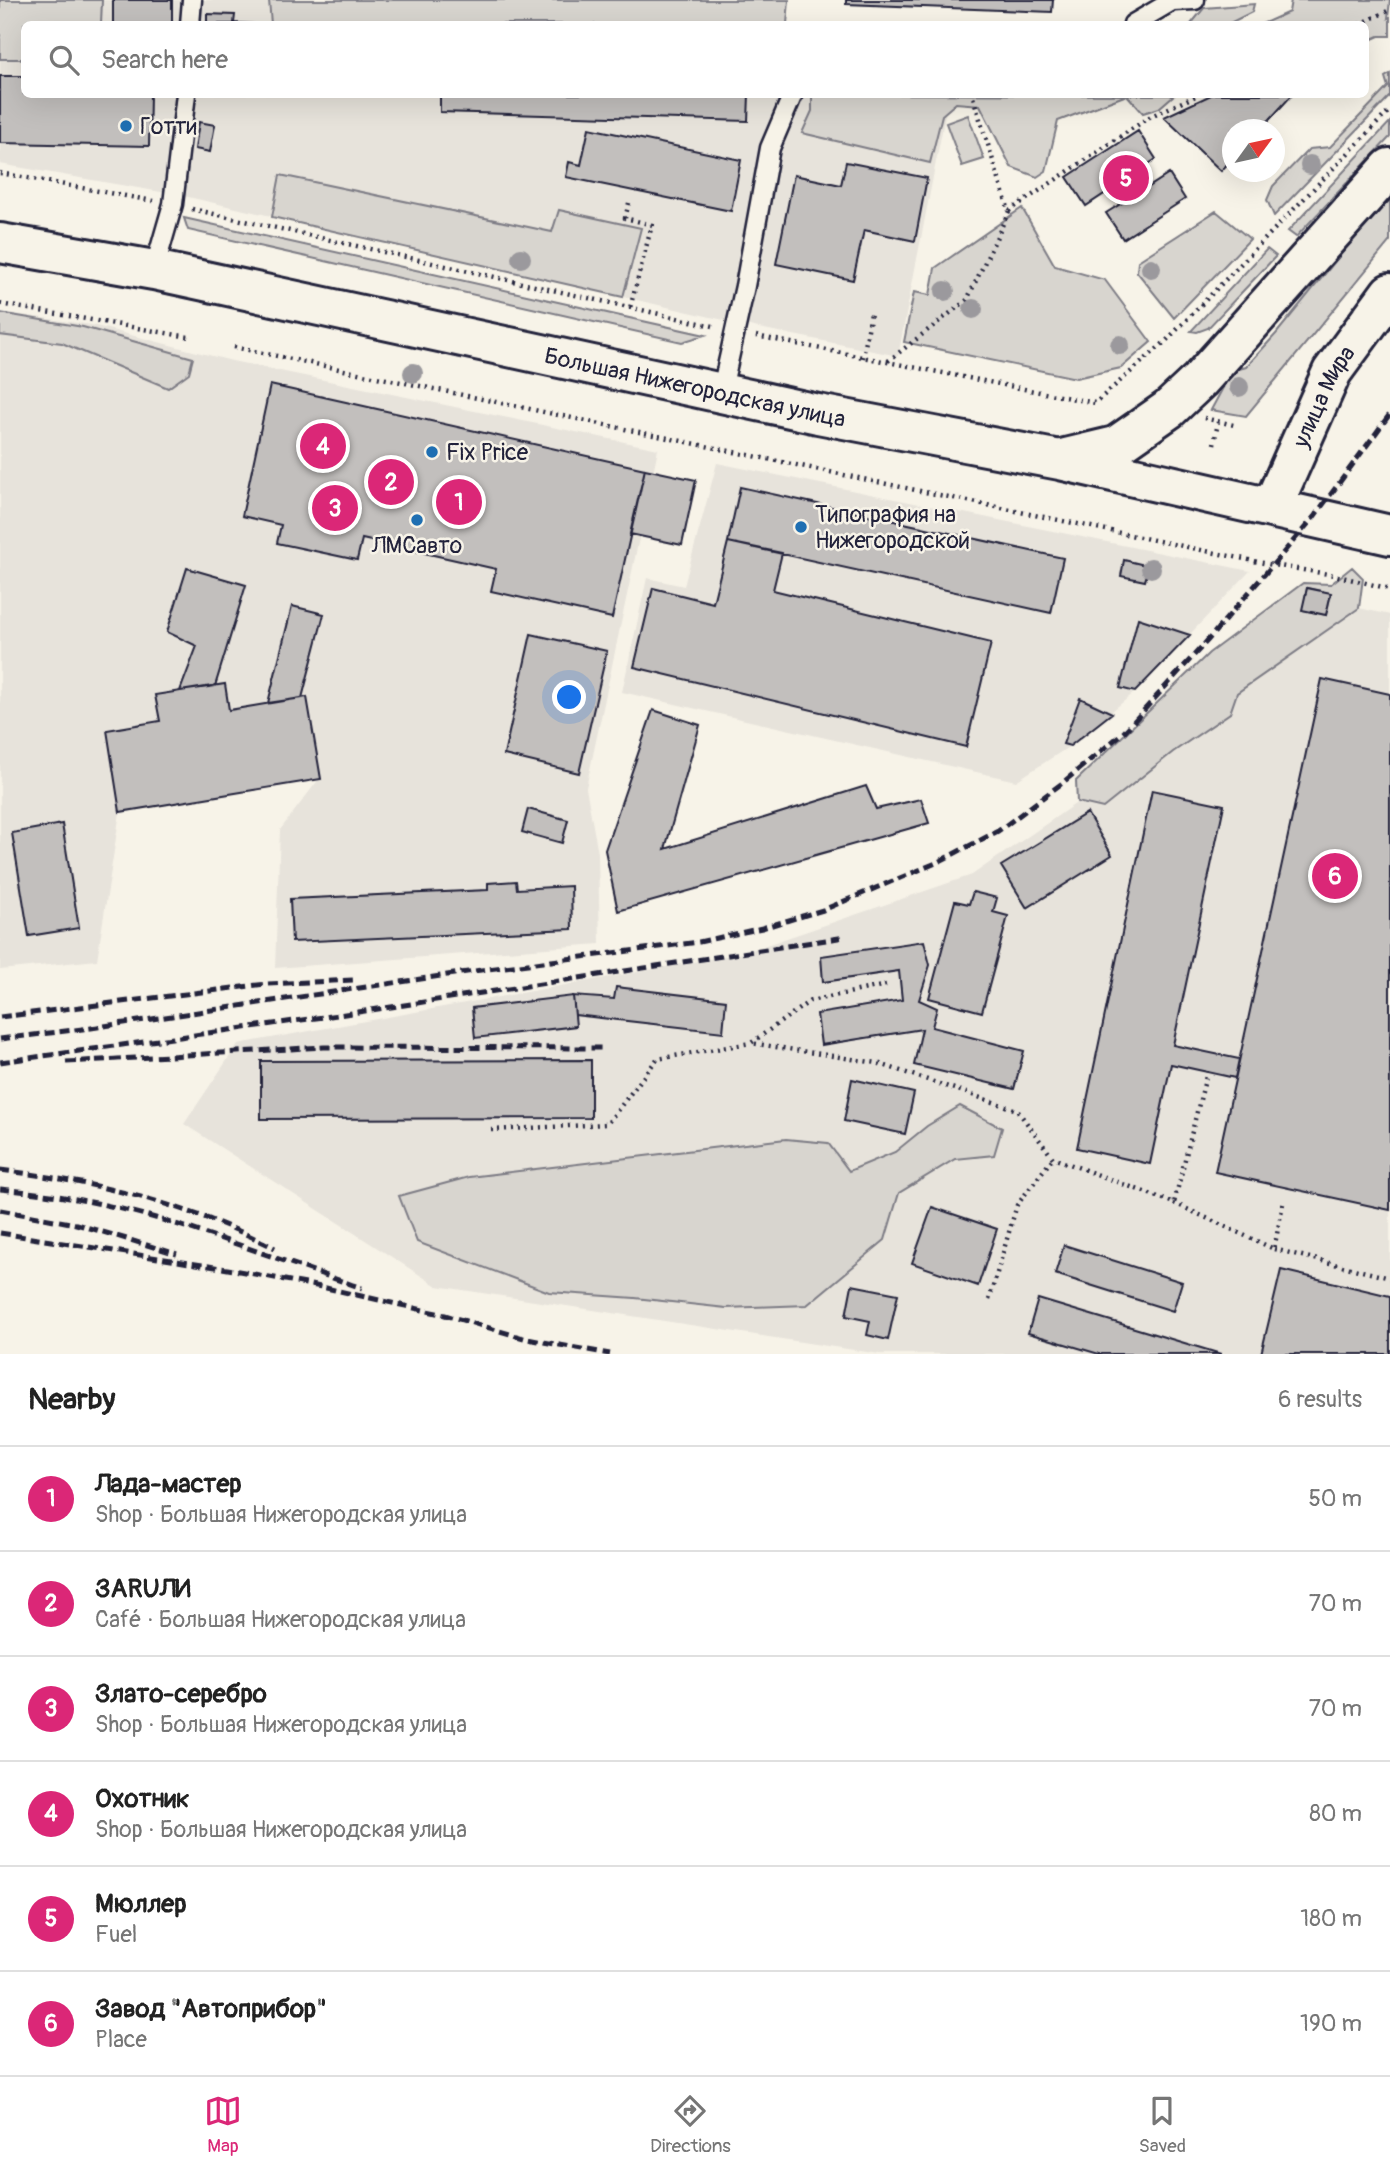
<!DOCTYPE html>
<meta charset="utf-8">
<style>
body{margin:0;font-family:Pangolin,sans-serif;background:#f2f2f2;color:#222}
.compass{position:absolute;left:1222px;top:119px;width:63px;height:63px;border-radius:50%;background:#fff;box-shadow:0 7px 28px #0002;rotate:57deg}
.you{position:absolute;left:570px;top:698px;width:24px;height:24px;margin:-18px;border:5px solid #fff;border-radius:50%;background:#1a73e8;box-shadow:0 0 0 10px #1a73e833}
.badge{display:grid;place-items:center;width:46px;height:46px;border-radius:50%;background:#db2777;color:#fff;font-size:23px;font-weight:700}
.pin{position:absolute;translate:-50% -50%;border:4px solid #fff;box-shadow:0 2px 7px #0006}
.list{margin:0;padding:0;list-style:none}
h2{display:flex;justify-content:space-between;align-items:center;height:91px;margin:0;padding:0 28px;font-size:30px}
h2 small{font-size:23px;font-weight:400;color:#767676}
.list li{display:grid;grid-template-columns:46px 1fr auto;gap:21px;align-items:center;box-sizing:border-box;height:105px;padding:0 28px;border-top:2px solid #e0e0e0}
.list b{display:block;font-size:26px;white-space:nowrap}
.list p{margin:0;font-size:23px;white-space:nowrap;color:#767676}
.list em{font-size:23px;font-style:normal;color:#767676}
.icon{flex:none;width:38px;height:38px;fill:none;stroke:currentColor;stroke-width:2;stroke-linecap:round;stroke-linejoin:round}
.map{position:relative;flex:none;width:1390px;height:1354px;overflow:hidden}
.search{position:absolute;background:#fff;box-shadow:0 7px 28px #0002;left:21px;right:21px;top:21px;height:77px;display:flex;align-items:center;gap:18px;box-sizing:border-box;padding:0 24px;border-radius:10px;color:#767676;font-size:26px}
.sheet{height:721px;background:#fff}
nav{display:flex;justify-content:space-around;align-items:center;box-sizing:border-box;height:98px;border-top:2px solid #e0e0e0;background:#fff;font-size:19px;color:#767676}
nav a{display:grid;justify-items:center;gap:4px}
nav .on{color:#db2777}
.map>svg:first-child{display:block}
.built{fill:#e7e3db}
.green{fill:#d8d5cf;stroke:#7d7c85;stroke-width:2;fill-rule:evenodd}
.building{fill:#c2bfbd;stroke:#22223b;stroke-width:2}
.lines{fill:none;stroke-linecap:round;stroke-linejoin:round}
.lane-casing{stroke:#22223b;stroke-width:23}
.primary-casing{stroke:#22223b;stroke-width:44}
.path{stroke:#22223b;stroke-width:4.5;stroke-dasharray:2 5;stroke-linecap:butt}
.lane{stroke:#f7f3e8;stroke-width:18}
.primary{stroke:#f7f3e8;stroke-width:38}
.rail{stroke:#22223b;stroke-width:5;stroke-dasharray:10 5;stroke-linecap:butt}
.tree{fill:#9b999d}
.poi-dot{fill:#1f6fb2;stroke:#f7f3e8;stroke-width:2.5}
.labels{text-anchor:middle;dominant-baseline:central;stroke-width:5;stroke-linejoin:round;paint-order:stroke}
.poi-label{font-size:23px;fill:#22223b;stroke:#f7f3e8;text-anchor:start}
.street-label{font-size:23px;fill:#22223b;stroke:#f7f3e8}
</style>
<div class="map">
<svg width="1390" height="1354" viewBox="0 0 1390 1354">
<rect width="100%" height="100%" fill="#f7f3e8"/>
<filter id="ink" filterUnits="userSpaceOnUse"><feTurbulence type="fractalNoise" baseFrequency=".0143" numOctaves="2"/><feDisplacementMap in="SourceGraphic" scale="14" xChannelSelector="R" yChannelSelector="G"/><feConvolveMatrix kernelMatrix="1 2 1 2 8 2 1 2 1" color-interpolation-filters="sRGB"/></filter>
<g filter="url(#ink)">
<path class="built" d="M102,0H269L271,24H101Z
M0,59H24V94L949,95L898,356L754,327L184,196L0,164Z
M0,312L92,325L232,361L658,449L586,788L598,853L600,944L275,968L280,830L319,779L120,812L97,960L0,970Z
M717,463L1250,571L1135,692L1070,746L1016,781L622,692L647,578L684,586Z
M1359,608L1390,615V1354H880L437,1286L184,1124L238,1044L743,953L972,875Z"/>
<path class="green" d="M0,0H102L101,24H24V59H0Z
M269,0H789L787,24H271Z
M1291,0H1390L1388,18L1390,17V36H1379L1366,42V24H1262L1289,12Z
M1254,4L1252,12L1228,24H1191L1204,8Z
M1390,74V96L1274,216L1267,200L1273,186L1309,149L1330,147L1388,87L1385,77Z
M812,95V94L1174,95L1159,108L1143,113L1127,95L1058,121L1046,171L1037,177L1011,167L980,105L956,103L942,115L930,163L802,133L812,111Z
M968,115L984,159L962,166L946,123Z
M1390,122V137L1296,237L1288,231Z
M280,175L552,232L559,210L641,228L623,297L272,217Z
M1390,194V241L1246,416L1211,410L1232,371L1246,367L1276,334Z
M1022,208L1055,266L1105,280L1151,342L1121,368L1076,378L904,342L914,292L930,295L935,268Z
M1216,211L1250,239L1174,318L1137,272L1138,261Z
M184,218L705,335L682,342L188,230Z
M1267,249L1276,256L1208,328L1197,332L1191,331Z
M0,313L83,327L193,358L189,373L168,388L62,343L0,335Z
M1352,567L1363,578L1359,608L1237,693L1230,713L1173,752L1103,808L1077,802L1076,781L1209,653L1303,583L1331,584ZM1307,588L1331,594L1326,615L1303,610Z
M960,1106L1002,1128L994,1155L955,1159L899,1193L885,1240L807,1305L726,1308L635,1298L549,1292L417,1242L399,1196L469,1177L786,1139L828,1143L849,1171L895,1152L927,1126Z"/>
<path class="building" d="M113,0H172V24H113Z
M846,0H1053L1052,12L846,4Z
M207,14L235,15L234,23L255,24H207Z
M0,76H24V94H150L149,146L0,143Z
M440,94H749L748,121L440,112Z
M1213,94H1293L1260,130H1232V159L1221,171L1164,117Z
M199,122L215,125L210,152L195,149Z
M589,128L741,160L731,211L566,177L569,162L581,165Z
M1138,131L1156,159L1134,174L1144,190L1169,174L1185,199L1123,239L1106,213L1130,198L1121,183L1086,206L1067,177Z
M846,162L927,178L915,241L864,230L853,280L776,264L794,175L841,185Z
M270,385L645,469L612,618L491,591L496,569L362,539L357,560L277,543L281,525L242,516Z
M645,469L696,480L682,545L630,534Z
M740,487L1063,558L1051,613L728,542Z
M728,542L782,553L773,590L991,643L966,747L634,667L653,588L713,603Z
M1124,560L1149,566L1145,581L1121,576Z
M187,568L246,585L215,686L180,691L197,646L167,632Z
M1307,588L1331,593L1326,615L1302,610Z
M292,606L324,614L302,698L268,703Z
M1138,618L1190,635L1135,692L1120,688Z
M531,634L607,651L579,773L504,755Z
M1322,679L1390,694V1210L1215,1172Z
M225,684L229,710L307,697L321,779L120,812L107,730L160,721L155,695Z
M1080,698L1112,713L1070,746L1063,744Z
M653,710L700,725L665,849L866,786L876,809L921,799L929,823L618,911L605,850Z
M1152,790L1224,805L1173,1045L1239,1059L1235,1078L1171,1064L1150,1164L1077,1148Z
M528,809L568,820L562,843L522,832Z
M1087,813L1112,855L1027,908L1001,866Z
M62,824L79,928L29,936L12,833Z
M516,881L517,889L571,886L572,929L292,942L290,899L488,890V883Z
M973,892L997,898L993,912L1008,916L982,1012L929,998L955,901L969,904Z
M924,941L930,965L919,1000L937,1008L932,1027L1024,1051L1014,1089L914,1065L922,1029L821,1045L817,1014L902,1000L899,971L823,982L821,956Z
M616,987L726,1000L723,1032L575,1015L573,996L614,999Z
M573,996L576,1026L475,1038L472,1008Z
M591,1060V1118L261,1119V1061Z
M852,1079L914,1093L905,1134L844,1121Z
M932,1207L997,1229L978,1286L912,1263Z
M1064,1245L1182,1282L1173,1311L1055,1274Z
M1281,1270L1390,1296V1354H1261Z
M852,1285L898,1294L888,1340L867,1335L870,1321L846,1316Z
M1038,1299L1221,1354H1099L1028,1333Z"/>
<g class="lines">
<g class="lane-casing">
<path id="lane" d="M1173,1L1195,0
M190,24L192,0
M1133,24L1174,0
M154,270L173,204L186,94
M721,394L745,286L770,148L793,94"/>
</g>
<g class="primary-casing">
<g id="primary">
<path id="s1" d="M0,243L154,270L818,414L1060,460L1390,535"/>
<path d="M1066,458L1116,446L1169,409L1200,380L1390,168"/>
<path id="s2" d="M1272,507L1332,372L1390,293"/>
</g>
</g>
<path class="path" d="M1360,24L1390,10
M0,173L153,201
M629,203L625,218L652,225L630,308
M192,209L713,326
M1009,211L1151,116L1200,94
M0,304L189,337
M756,336L1095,403L1166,341L1390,110
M234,347L1273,565L1334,575L1390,589
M863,358L871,313
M888,361L967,300L1009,211L972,94
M1204,418L1234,425
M1214,444L1218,422
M886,985L810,1001L751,1043L877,1063L1017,1110L1053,1158L1174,1203L1207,1072
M491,1130L607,1124L657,1059L751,1043
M1174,1203L1274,1249L1284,1199
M1274,1249L1390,1278
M989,1300L1017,1205L1053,1158"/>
<use href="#lane" class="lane"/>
<use href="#primary" class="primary"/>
<path class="rail" d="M0,1017L266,984L355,980
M0,1039L91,1028L481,970L699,942L762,928L823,910L936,863L998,831L1061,784L1124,732L1207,641L1314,517L1390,414
M0,1062L352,1013L845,937
M66,1062L324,1047L602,1048
M0,1170C96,1182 188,1204 275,1248
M0,1189C34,1192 68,1197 101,1204C190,1224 275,1259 362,1288
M0,1210L76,1224L177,1254
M0,1233L234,1270L326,1288L445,1315L527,1339L610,1354"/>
</g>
<g class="tree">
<circle cx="1310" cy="165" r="10"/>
<circle cx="521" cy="258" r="10"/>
<circle cx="1151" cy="268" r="10"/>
<circle cx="945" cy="291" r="10"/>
<circle cx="973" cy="309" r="10"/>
<circle cx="1120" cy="345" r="10"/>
<circle cx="413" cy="373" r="10"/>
<circle cx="1239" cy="387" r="10"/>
<circle cx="1151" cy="568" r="10"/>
</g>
</g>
<g class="poi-dot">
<circle cx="126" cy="126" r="7"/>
<circle cx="432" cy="452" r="7"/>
<circle cx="417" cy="520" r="7"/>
<circle cx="801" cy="527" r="7"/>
</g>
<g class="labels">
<g class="poi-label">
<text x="140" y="126">Готти</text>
<text x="446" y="452">Fix Price</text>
<text x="815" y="514">Типография на<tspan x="815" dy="26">Нижегородской</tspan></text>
<text x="417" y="545" text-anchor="middle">ЛМСавто</text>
</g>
<g class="street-label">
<text stroke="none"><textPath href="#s1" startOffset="710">Большая Нижегородская улица</textPath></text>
<text stroke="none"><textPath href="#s2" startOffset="122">улица Мира</textPath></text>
</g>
</g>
</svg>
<svg class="compass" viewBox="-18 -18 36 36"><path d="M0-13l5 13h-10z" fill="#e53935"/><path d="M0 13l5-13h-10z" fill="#767676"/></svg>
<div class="you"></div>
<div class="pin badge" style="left:459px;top:502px">1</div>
<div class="pin badge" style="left:391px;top:482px">2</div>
<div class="pin badge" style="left:335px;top:508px">3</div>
<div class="pin badge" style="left:323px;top:446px">4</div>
<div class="pin badge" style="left:1126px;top:178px">5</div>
<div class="pin badge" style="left:1335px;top:876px">6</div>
<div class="search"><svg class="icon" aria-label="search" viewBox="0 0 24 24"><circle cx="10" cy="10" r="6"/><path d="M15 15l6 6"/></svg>Search here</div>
</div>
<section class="sheet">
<h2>Nearby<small>6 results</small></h2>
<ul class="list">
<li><span class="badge">1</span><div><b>Лада-мастер</b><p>Shop · Большая Нижегородская улица</p></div><em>50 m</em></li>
<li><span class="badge">2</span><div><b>ЗАRUЛИ</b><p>Café · Большая Нижегородская улица</p></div><em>70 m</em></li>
<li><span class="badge">3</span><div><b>Злато-серебро</b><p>Shop · Большая Нижегородская улица</p></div><em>70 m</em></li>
<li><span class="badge">4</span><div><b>Охотник</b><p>Shop · Большая Нижегородская улица</p></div><em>80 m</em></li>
<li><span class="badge">5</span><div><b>Мюллер</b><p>Fuel</p></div><em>180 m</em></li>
<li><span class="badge">6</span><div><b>Завод &quot;Автоприбор&quot;</b><p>Place</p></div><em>190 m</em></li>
</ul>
</section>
<nav>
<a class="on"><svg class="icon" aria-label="map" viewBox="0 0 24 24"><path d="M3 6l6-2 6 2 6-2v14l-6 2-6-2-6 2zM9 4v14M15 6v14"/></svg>Map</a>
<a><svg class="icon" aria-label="directions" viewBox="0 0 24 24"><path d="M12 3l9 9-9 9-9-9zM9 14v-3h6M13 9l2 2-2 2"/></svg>Directions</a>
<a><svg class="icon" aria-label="saved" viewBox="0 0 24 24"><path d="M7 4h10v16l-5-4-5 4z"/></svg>Saved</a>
</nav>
